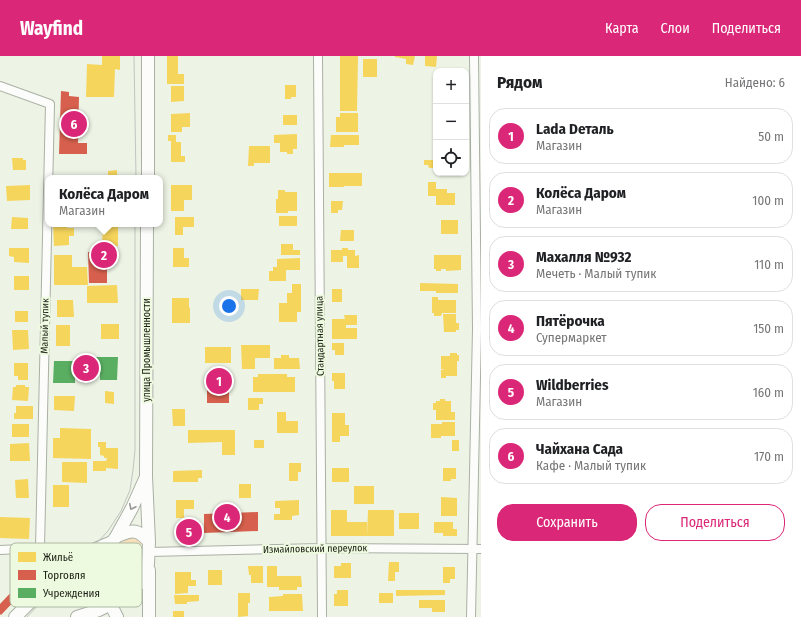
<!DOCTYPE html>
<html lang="ru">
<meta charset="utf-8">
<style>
body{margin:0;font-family:"Fira Sans Condensed",sans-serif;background:#f6f6f6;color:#202124}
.controls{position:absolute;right:12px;top:12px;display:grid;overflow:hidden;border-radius:8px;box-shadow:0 1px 3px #0004}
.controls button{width:36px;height:36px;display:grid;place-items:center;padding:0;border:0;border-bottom:1px solid #e0e0e0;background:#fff;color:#202124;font:20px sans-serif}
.you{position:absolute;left:229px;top:250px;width:14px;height:14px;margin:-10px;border:3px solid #fff;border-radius:50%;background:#1a73e8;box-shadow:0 0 0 6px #1a73e833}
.badge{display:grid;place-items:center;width:26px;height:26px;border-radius:50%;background:#db2777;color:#fff;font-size:13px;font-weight:700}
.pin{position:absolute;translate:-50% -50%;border:2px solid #fff;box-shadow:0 1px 4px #0006}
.popup{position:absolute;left:45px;top:119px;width:118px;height:52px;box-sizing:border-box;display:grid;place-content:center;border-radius:8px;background:#fff;filter:drop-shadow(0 1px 3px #0005);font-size:13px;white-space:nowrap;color:#757577}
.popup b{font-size:15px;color:#202124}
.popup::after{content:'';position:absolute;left:50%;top:100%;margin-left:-8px;border:8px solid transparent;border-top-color:#fff}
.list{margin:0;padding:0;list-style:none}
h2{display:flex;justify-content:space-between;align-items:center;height:52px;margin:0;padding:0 16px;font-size:17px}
h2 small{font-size:13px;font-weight:400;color:#757577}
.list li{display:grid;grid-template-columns:26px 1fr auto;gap:12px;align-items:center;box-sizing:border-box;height:56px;margin:0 8px 8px;padding:0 8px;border:1px solid #e0e0e0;border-radius:16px}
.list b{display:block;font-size:15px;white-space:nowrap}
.list p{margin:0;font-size:13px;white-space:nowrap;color:#757577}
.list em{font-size:13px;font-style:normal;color:#757577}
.actions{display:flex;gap:8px;padding:12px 16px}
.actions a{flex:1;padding:9px 0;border:1px solid #db2777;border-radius:16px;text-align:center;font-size:14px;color:#db2777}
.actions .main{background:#db2777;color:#fff}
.icon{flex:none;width:22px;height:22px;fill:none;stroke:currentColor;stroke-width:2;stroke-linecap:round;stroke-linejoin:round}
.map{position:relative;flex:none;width:481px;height:561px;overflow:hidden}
header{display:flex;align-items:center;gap:24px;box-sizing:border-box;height:56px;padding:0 20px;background:#db2777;color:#fff}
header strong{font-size:19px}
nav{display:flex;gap:22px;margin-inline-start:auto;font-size:14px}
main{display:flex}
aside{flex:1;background:#fff}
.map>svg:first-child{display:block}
.green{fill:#f6e0bb}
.homes{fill:#f6d55c}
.shops{fill:#d6604d}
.public{fill:#5aae61}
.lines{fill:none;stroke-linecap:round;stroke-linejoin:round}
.street-casing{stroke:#aab0a5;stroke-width:10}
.secondary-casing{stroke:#aab0a5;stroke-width:14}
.street{stroke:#fcfdfb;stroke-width:8}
.secondary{stroke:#fcfdfb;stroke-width:12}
.tram{stroke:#c2c4c0;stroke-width:1}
.oneway{stroke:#969893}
.labels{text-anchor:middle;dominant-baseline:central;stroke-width:4;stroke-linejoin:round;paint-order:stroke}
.street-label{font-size:10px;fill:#191d13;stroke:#eefadf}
.key{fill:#eefadf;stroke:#aeb8a2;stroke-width:1}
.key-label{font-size:11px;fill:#191d13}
</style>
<header>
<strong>Wayfind</strong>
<nav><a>Карта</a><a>Слои</a><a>Поделиться</a></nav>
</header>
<main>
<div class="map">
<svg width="481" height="561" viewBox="0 0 481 561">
<rect width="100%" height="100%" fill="#edf4e5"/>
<path class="green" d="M131,478L141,484C141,494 139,528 124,527C121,527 117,526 115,524C109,517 116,488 123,483C125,481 128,480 131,478Z"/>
<path class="homes" d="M102,0H120V14L115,13L114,41H86L87,8L102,9Z
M167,0H178V18H184V28H167Z
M340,0H358L357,55H340Z
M395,0H415L413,9L406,8V3L395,1Z
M425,0H437L436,11L425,10Z
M363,3H377V21H363Z
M285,29H296V41H291V43H285Z
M171,30H184V45L171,46Z
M190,57V71H182V76H171V58Z
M340,57H358V76H336V61H340Z
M283,59H297V69H283Z
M297,78V93H293V98H287V96H280V87H274V79Z
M168,79H176V86H181V100H185V106H171V85H168Z
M331,79H359V89H344V91H330Z
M249,90H270V107H254V110H248Z
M12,102H23V104H26V114H13Z
M424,104H436V112H429L428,109H424Z
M117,114V122H108V115Z
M329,117H362V130H344V131H329Z
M428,126H436V133H447V137H455V149H436V140H428Z
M30,129V144L7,145L6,130Z
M171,129H192V144H184V155H171Z
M278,134H285V136H297V155H288V157H276V143H278Z
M331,145H343L342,154H338V157H331Z
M279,160H297V170H279Z
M12,161L28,162V173H11Z
M175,161H194V171H183V179H175Z
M441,164H458V178H441Z
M53,168H67V172H74V180H69V189L54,190Z
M103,170H118V190H102Z
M341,174H354V185H340Z
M281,188H293V194H300V199H281Z
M9,192H29V207L14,206V201L9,200Z
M173,192H184V202H189V211H173Z
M342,192H348V194H355V200L359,199V212H347V200H343V206H331V194H342Z
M54,199H72V211H87L88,229H54Z
M434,199H461V214L446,215V213H441V215H436V213H434Z
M300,202V214H286V225H269V215H273V211H277V203Z
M14,220H29V234H14Z
M420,227L458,228V237H436V235H420Z
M292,228H301V256H297V266H279V247H287V237H292Z
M117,229L118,247H87V230Z
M241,233H259L258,244H241Z
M332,233H342V246H332Z
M432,241H438V244H456V257H442L441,260H434V257H432Z
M172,242H189V252L190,251V267H172Z
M57,244H73L74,261H57Z
M15,255H28V266H15Z
M443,258H456V267H459V274H456V276H444Z
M344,259H357V269H346V272H357V283H332V263H345Z
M101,268H119V283H101Z
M56,269H70V290H56Z
M12,274H28L29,293L13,294Z
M332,287H344V299H335V294H332Z
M241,289H270V302H255V313H242Z
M205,291H231V307H205Z
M450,297H457V299H459V305H457V320H446V322H441V314H445L441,313V300H450Z
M281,299H289V302H299L300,313H274V302H281Z
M14,307H28V324H18V320H14Z
M332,317H345V333H334V325H332Z
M258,318H287V321H295V336H253V321H258Z
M16,329H25V331H29L28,345L12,344L13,331H16Z
M105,335L114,336V348L105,347Z
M54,340H75L74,355L54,354Z
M248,342H263V348H259V354H248Z
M440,343H445V345H451V356H455V364H436V354H433V347H436V345H440Z
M16,350H33V363H14V357H16Z
M172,353H185V370H173Z
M277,356H286V365H298V377H277Z
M332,357H345V369H349V380H340V386H332Z
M442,366H455V380H441V382H431V368H442Z
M12,368H29V381H12Z
M60,372L91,373V403L53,402V382H60Z
M188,374H235V399H222V386L188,387Z
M254,384H264V392H254Z
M452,384H459V395H452Z
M98,386H106V392H118V413L106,412V415H93V405H106L107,402H104V400L100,399V391H98Z
M29,387L30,405H10V388Z
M62,406H87V427L62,426Z
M289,407H301V416H298V425H289Z
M332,412H349V426H332Z
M443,412H456V423H451V425H443Z
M202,414V422H198V426H173V415Z
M28,423L29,442H16L15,424Z
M239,428H251V442H239Z
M53,429H69V451H53Z
M354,430H374V448H354Z
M441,441L457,442V460H441Z
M176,444H194V453H184V462H176Z
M299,444V459L292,460V464H274V458H280V452H275V445Z
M331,454H347V466H367V480H331Z
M368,454H394V480H367Z
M399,457H419V473H399Z
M0,461L30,462L29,483L0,482Z
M434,466H453V473H457V480H443V477H434Z
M389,506H399V516H395V525H388Z
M341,507H351V522H334V510H341Z
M248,510H263V527H251V519H249Z
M267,510H277V520H301L302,531H297V534H279V531H267Z
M443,511H455V523H450V527H443Z
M208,514H222V529H208Z
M175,516H191V524H196V530H188V537L175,538Z
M337,534H348V550H334V538H337Z
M396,534H445V539L396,540Z
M238,537H250V547H248V560L238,561Z
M379,537H393V547H379Z
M283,538H302L303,555H269V541L283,540Z
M174,539H199V545L187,546V548H175Z
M419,544H445V556H432V552H419Z
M173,555H184V561H173Z"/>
<path class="shops" d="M61,35L69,36V40L79,41L78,87H87V98H59Z
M88,196H107V227H89Z
M207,318H229V347H207Z
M258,456V475L204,477V458Z
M184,468L195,469L194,483H184Z
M17,530L23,536L1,559L0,558V548Z"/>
<path class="public" d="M80,301H118L117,324H100V314H88V310H80Z
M54,305H75V327H53Z"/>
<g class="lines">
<g class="street-casing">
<path id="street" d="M318,0L322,561
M0,30L50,48L40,492
M0,494L40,492L92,494
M149,496L322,492L481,493
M471,561L477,273L474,0"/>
</g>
<g class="secondary-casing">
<path id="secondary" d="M148,122V0
M116,481L132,452L145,423
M149,514V561
M105,518C112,531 121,540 135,530
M15,561L64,513L93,494L112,486
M77,561L99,554L121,543L129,538L140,527L148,508L149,486L146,420L147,168
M117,561C112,551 106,541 105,530C104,518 107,495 113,485C115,481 119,479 123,478C135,472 141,477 149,486"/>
</g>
<use href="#street" class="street"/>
<use href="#secondary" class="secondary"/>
<path class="tram" d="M134,0L136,122
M27,561L108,475L121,455L130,434L133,414L135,394V168"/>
</g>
<defs><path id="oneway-chevron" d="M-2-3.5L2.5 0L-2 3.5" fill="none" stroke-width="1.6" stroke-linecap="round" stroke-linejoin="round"/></defs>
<use class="oneway" href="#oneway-chevron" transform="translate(132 451) rotate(116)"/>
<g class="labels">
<g class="street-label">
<text transform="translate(45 270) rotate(-89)">Малый тупик</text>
<text transform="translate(320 280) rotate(-91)">Стандартная улица</text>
<text transform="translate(147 294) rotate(-90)">улица Промышленности</text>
<text transform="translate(315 493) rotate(-1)">Измайловский переулок</text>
</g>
</g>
<rect x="10" y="487" width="132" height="64" rx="6" class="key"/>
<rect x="18" y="496" width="18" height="10" fill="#f6d55c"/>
<rect x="18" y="514" width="18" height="10" fill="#d6604d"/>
<rect x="18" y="532" width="18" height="10" fill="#5aae61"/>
<g class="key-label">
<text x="43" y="505">Жильё</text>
<text x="43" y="523">Торговля</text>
<text x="43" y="541">Учреждения</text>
</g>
</svg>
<div class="controls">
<button>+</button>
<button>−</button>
<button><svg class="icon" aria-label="locate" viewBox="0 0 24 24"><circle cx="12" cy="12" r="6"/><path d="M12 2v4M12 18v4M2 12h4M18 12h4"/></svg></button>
</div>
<div class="you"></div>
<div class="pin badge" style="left:219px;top:325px">1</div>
<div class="pin badge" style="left:104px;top:199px">2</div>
<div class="popup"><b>Колёса Даром</b>Магазин</div>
<div class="pin badge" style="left:86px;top:312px">3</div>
<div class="pin badge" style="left:227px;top:461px">4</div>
<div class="pin badge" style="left:189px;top:476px">5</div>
<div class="pin badge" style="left:74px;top:68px">6</div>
</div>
<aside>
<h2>Рядом<small>Найдено: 6</small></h2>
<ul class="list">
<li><span class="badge">1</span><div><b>Lada Dеталь</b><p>Магазин</p></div><em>50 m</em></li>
<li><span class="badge">2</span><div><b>Колёса Даром</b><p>Магазин</p></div><em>100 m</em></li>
<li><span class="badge">3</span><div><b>Махалля №932</b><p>Мечеть · Малый тупик</p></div><em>110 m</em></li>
<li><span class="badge">4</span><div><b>Пятёрочка</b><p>Супермаркет</p></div><em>150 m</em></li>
<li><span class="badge">5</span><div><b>Wildberries</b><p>Магазин</p></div><em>160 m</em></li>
<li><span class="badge">6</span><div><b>Чайхана Сада</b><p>Кафе · Малый тупик</p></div><em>170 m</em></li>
</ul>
<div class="actions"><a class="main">Сохранить</a><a>Поделиться</a></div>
</aside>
</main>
